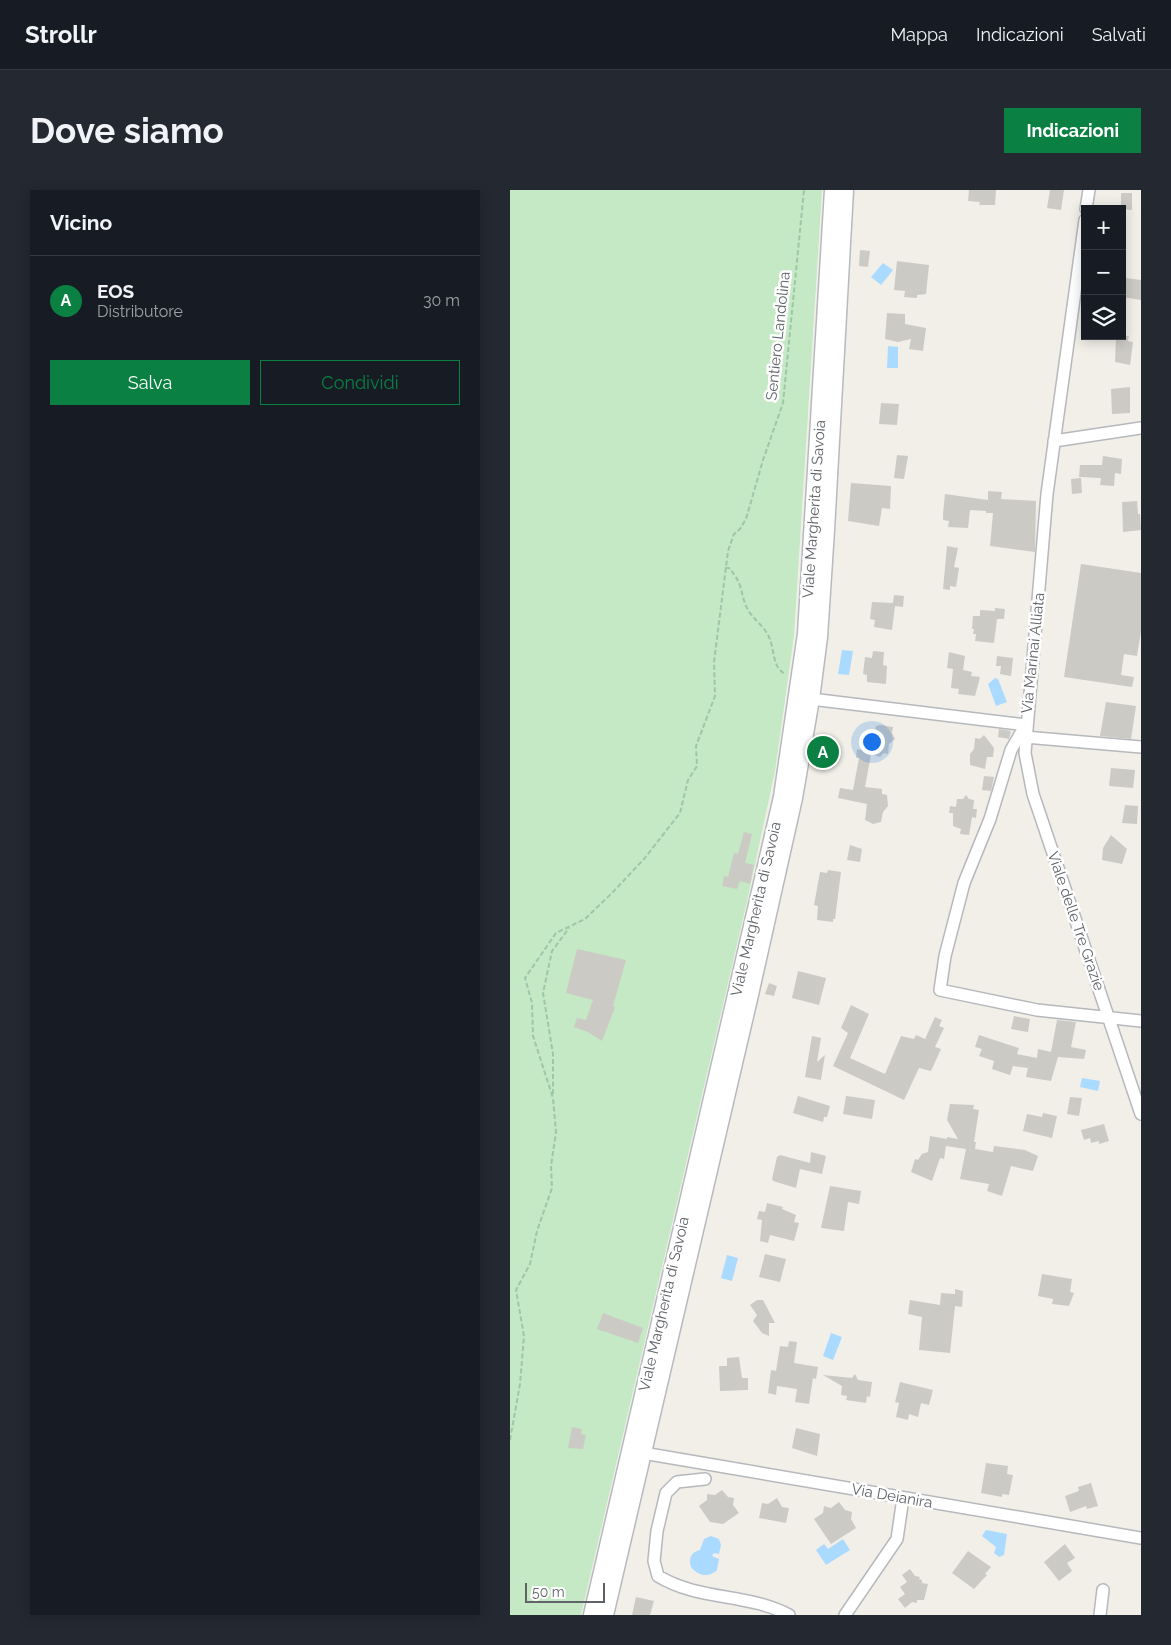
<!DOCTYPE html>
<html lang="it">
<meta charset="utf-8">
<style>
body{margin:0;font-family:Raleway,sans-serif;background:#242831;color:#f1f3f6}
.controls{position:absolute;right:15px;top:15px;display:grid;overflow:hidden;border-radius:0px;box-shadow:0 2px 12px #0003}
.controls button{width:45px;height:45px;display:grid;place-items:center;padding:0;border:0;border-bottom:1px solid #363941;background:#171b24;color:#f1f3f6;font:25px sans-serif}
.scale{position:absolute;left:15px;bottom:12px;width:80px;box-sizing:border-box;padding-left:5px;border:2px solid #5f6368;border-top:0;font-size:14px;line-height:18px;white-space:nowrap;color:#5f6368;-webkit-text-stroke:4px #fff;paint-order:stroke}
.you{position:absolute;left:361px;top:551px;width:18px;height:18px;margin:-12px;border:4px solid #fff;border-radius:50%;background:#1a73e8;box-shadow:0 0 0 8px #1a73e833}
.badge{display:grid;place-items:center;width:32px;height:32px;border-radius:50%;background:#0b8043;color:#fff;font-size:16px;font-weight:700}
.pin{position:absolute;translate:-50% -50%;border:2px solid #fff;box-shadow:0 1px 5px #0006}
.list{margin:0;padding:0;list-style:none}
h2{display:flex;justify-content:space-between;align-items:center;height:65px;margin:0;padding:0 20px;font-size:21px}
h2 small{font-size:16px;font-weight:400;color:#9ea1a6}
.list li{display:grid;grid-template-columns:32px 1fr auto;gap:15px;align-items:center;box-sizing:border-box;height:90px;padding:0 20px;border-top:1px solid #363941}
.list b{display:block;font-size:19px;white-space:nowrap}
.list p{margin:0;font-size:16px;white-space:nowrap;color:#9ea1a6}
.list em{font-size:16px;font-style:normal;color:#9ea1a6}
.actions{display:flex;gap:10px;padding:15px 20px}
.actions a{flex:1;padding:11px 0;border:1px solid #0b8043;border-radius:0px;text-align:center;font-size:18px;color:#0b8043}
.actions .main{background:#0b8043;color:#fff}
.icon{flex:none;width:28px;height:28px;fill:none;stroke:currentColor;stroke-width:2;stroke-linecap:round;stroke-linejoin:round}
.map{position:relative;flex:none;width:631px;height:1425px;overflow:hidden;border-radius:0px}
header{display:flex;align-items:center;gap:30px;box-sizing:border-box;height:70px;padding:0 25px;background:#171b24;border-bottom:1px solid #363941}
header strong{font-size:24px}
nav{display:flex;gap:28px;margin-inline-start:auto;font-size:18px}
.intro{display:flex;align-items:center;justify-content:space-between;box-sizing:border-box;height:120px;padding:0 30px}
h1{margin:0;font-size:35px}
.button{padding:12px 22px;border-radius:0px;background:#0b8043;color:#fff;font-size:18px;font-weight:700}
main{display:flex;gap:30px;padding:0 30px}
aside{flex:1;background:#171b24;border-radius:0px;box-shadow:0 2px 12px #0003}
.map>svg:first-child{display:block}
.green{fill:#c5e8c5}
.water{fill:#aadaff}
.building{fill:#cccac5}
.lines{fill:none;stroke-linecap:round;stroke-linejoin:round}
.street-casing{stroke:#b5b8bc;stroke-width:14}
.secondary-casing{stroke:#b6babf;stroke-width:19}
.path{stroke:#9cc7a9;stroke-width:2;stroke-dasharray:5 2.5;stroke-linecap:butt}
.street{stroke:#fff;stroke-width:11}
.secondary{stroke:#fff;stroke-width:16}
.labels{text-anchor:middle;dominant-baseline:central;stroke-width:5;stroke-linejoin:round;paint-order:stroke}
.street-label{font-size:15px;fill:#5f6368;stroke:#fff}
</style>
<header>
<strong>Strollr</strong>
<nav><a>Mappa</a><a>Indicazioni</a><a>Salvati</a></nav>
</header>
<div class="intro"><h1>Dove siamo</h1><a class="button">Indicazioni</a></div>
<main>
<aside>
<h2>Vicino<small></small></h2>
<ul class="list">
<li><span class="badge">A</span><div><b>EOS</b><p>Distributore</p></div><em>30 m</em></li>
</ul>
<div class="actions"><a class="main">Salva</a><a>Condividi</a></div>
</aside>
<div class="map">
<svg width="631" height="1425" viewBox="0 0 631 1425">
<rect width="100%" height="100%" fill="#f1efe8"/>
<path class="green" d="M0,0H312L284,446L265,581L238,707L71,1425H0Z"/>
<path class="water" d="M373,73L383,80L371,95L361,87Z
M378,156L388,157V178H377Z
M332,460L343,461L339,485L328,484Z
M485,488L488,489L497,512L486,516L478,494Z
M572,888L590,891L588,901L570,897Z
M217,1065L228,1068L222,1091L211,1088Z
M321,1143L332,1147L323,1170L313,1166Z
M476,1340L497,1344L494,1365L489,1367L484,1363L486,1357L472,1346Z
M201,1346L209,1349L211,1355L209,1364L204,1363L202,1366L209,1369L207,1380C199,1388 188,1386 181,1377C178,1369 181,1362 190,1360L194,1349Z
M333,1349L340,1360L316,1375L306,1360L314,1354L318,1359Z"/>
<path class="building" d="M459,0H486L485,15H469L470,12L458,11Z
M540,0H554L551,20L537,18Z
M611,3H622V20L611,19Z
M350,60L360,61L358,77L349,76Z
M387,71L419,75L416,104L407,105V108L394,107L395,101L384,100Z
M615,88L631,90V110L612,107Z
M377,123L395,124V134L416,138L413,161L399,159L401,149L388,152L375,149Z
M606,146H619L618,151L623,152L620,175L605,172Z
M620,197V223L602,224L601,199Z
M371,213L389,214L387,235L369,234Z
M387,265L398,266L394,289L384,288Z
M593,266L612,269L611,284L605,283L604,296L590,295L591,288L569,287L570,275H592Z
M571,288L572,303L562,304L561,289Z
M341,293L381,296L380,319L372,318L369,336L338,331Z
M478,301L492,302L491,309L526,311L525,362L480,356L483,323H476V321L460,320L458,338L438,337L439,331L433,330V324L435,304L478,310Z
M627,311L628,324H630L631,340L613,342L612,312Z
M437,356L448,358L444,377L449,378L446,397L440,396V400L433,399Z
M571,374L631,383V441L627,466L614,464L611,485L624,487L622,497L554,487Z
M384,405L394,406L393,417L385,416L382,440L364,437L365,430L360,429L362,412L383,413Z
M485,418L495,419L494,429H487L484,453L465,451L466,444H463L464,439H462L463,426H470V420L485,421Z
M363,461L374,462L373,475L377,476L376,494L357,492V485L353,484L355,467L362,468Z
M439,462L455,466L453,480L462,482L461,486L470,487L465,506L448,504L449,499L441,498L443,479L437,478Z
M487,466L503,468L501,486L490,484L491,476H486Z
M596,512L626,516L621,549L590,546Z
M370,535L383,537L382,543L385,549L379,554L378,564L374,563L370,567L361,564L355,597L372,599V604L377,605L378,616L373,622L371,632L363,634L355,630L357,614L328,608L330,598L343,600L349,568H346L347,559L351,560L353,545L364,546L366,536Z
M489,539L501,541L499,549L488,547Z
M474,545L484,558L483,567H477L475,579L460,575V564L464,559L465,548L470,549Z
M601,578L625,580L623,598L599,596Z
M474,586L484,587L481,601L472,600Z
M456,605L459,609L464,610L463,619H467L466,628L462,627L459,645L450,644L451,639L443,636V623H439L440,616L446,617L447,609H453Z
M615,615L628,616L627,634L612,633Z
M234,642L242,644L235,673L244,675L240,694L230,691L227,699L212,696L214,686L218,687L224,663L228,664Z
M601,645L617,659L612,674L592,670L593,658Z
M340,655L352,659L350,672L337,670Z
M318,680L331,682L325,729H323V732L307,730L308,716L304,715L310,682L317,683Z
M67,759L116,770L103,816L105,817L92,851L78,842L64,837L67,828L76,830L83,810L56,803Z
M288,781L316,788L309,815L282,808Z
M259,793L267,796L264,806L255,804Z
M341,815L359,824L340,868L375,884L391,846L404,849L406,845L415,849L425,827L432,830L429,836L434,838L425,857L431,859L421,881L409,878L394,910L323,876L338,843L331,838Z
M504,826L520,829L518,842L501,839Z
M547,830L566,832L561,857L576,860L574,869L548,867L541,891L516,887L518,878L503,876L500,885L482,879L484,871L469,866L472,859L465,857L469,845L509,858L507,864L527,868L528,859L541,862Z
M302,846L311,848L307,872L315,865L311,890L295,887Z
M288,906L320,916L317,927H314L313,932L283,923Z
M336,906L365,910L362,929L333,924Z
M560,907L572,908L569,926L557,924Z
M440,914L464,915L463,919L469,920L464,952H466L465,959L483,962L484,956L515,960L528,966L523,981L501,976L492,1006L477,1001L479,994L450,989L456,959L436,956L437,947L448,949L437,930Z
M533,923L547,926L542,948L513,941L517,924L532,927Z
M594,934L599,951L589,954V951L581,953L580,948L574,950L571,940Z
M420,946L437,949L434,969L430,968L422,991L401,982L405,969L408,970L412,964L418,962Z
M301,962L316,966L312,984L290,979L286,998L263,991L262,989L267,967L270,965L300,973Z
M320,996L351,1001L349,1014L338,1012L334,1041L311,1038Z
M257,1013L273,1017L272,1019L286,1025L284,1032L289,1033L284,1051L260,1045L258,1053L250,1051L252,1030L247,1029L249,1021L255,1022Z
M255,1064L276,1069L270,1092L249,1087Z
M532,1084L562,1089L560,1102L564,1103L559,1116L542,1114L543,1109L528,1106Z
M445,1099L453,1101L452,1117L445,1116L440,1163L409,1160L412,1127L398,1124L400,1110L430,1115L431,1103L445,1104Z
M247,1110H253L265,1133H259V1146L252,1143L243,1131L247,1125L240,1115Z
M93,1123L133,1138L128,1153L87,1139Z
M279,1151L287,1152L284,1173L308,1177L306,1189L303,1188L299,1214L285,1212L287,1199L267,1196L266,1205L258,1203L261,1180L266,1181L270,1156L278,1157Z
M229,1167L232,1188H238V1200L210,1201L209,1176H217V1168Z
M345,1184L348,1190L362,1192L360,1207L357,1206L356,1213L336,1210L337,1206L331,1205L332,1196L313,1185L342,1188Z
M390,1192L423,1200L419,1215L411,1213L408,1227L399,1224L398,1230L386,1227L389,1213L385,1212Z
M62,1237L72,1239L71,1244L76,1245L73,1259L58,1258Z
M286,1238L310,1244L307,1266L282,1258Z
M476,1273L498,1276L497,1284L503,1285L499,1305L492,1304V1307L471,1303Z
M581,1293L588,1316L577,1319L576,1316L560,1322L555,1306L569,1301L568,1297Z
M212,1300L218,1307L224,1308L223,1315L229,1323L213,1334L200,1332L189,1316L197,1310V1304L205,1305Z
M267,1308L272,1317L279,1318L276,1333L249,1328L252,1313L258,1314Z
M329,1312L335,1320L342,1322L341,1329L346,1338L321,1354L304,1329L313,1323L314,1316L321,1318Z
M555,1354L565,1368L557,1373L562,1381L549,1391L534,1372Z
M458,1361L481,1377L475,1384L477,1385L464,1399L442,1383Z
M400,1379L405,1386L410,1387L409,1389L412,1390V1393L418,1394L414,1410H407V1413L402,1412L395,1418L388,1409L395,1404L390,1397L397,1392L392,1385Z
M126,1407L144,1411L140,1425H122Z"/>
<g class="lines">
<g class="street-casing">
<path id="street" d="M576,19L579,0
M575,30L537,304L515,563L523,604L631,924
M544,251L631,238
M301,509L516,535
M515,536L501,560L480,629L454,693L435,766L430,800L527,820L631,831
M515,547L631,557
M133,1263L631,1348
M195,1289L167,1292L156,1303L147,1341L144,1371L148,1386C189,1411 238,1403 279,1425
M335,1425L387,1349L393,1308
M590,1425L593,1400"/>
</g>
<g class="secondary-casing">
<path id="secondary" d="M82,1425L272,607L296,444L323,0
M95,1425L239,809L284,608L301,509L309,447L316,340L335,0"/>
</g>
<path class="path" d="M215,378H219C235,396 229,403 238,420C244,430 254,436 259,447C265,460 262,479 276,484
M43,904V864L33,803L42,761L59,738
M0,1250L10,1194L14,1146L6,1100L20,1074L27,1041L42,998L41,976L46,942L43,908L23,846L22,813L15,788L46,743L75,729L102,703L134,669L170,623L178,590L187,576L186,556L205,506L204,472L218,361L224,344L230,339L236,329L253,270L273,213L294,0"/>
<use href="#street" class="street"/>
<use href="#secondary" class="secondary"/>
</g>
<g class="labels">
<g class="street-label">
<text transform="translate(268 146) rotate(-84)">Sentiero Landolina</text>
<text transform="translate(304 319) rotate(-86)">Viale Margherita di Savoia</text>
<text transform="translate(523 463) rotate(-84)">Via Marinai Alliata</text>
<text transform="translate(246 719) rotate(-77)">Viale Margherita di Savoia</text>
<text transform="translate(566 731) rotate(71)">Viale delle Tre Grazie</text>
<text transform="translate(154 1114) rotate(-77)">Viale Margherita di Savoia</text>
<text transform="translate(382 1306) rotate(10)">Via Deianira</text>
</g>
</g>
</svg>
<div class="controls">
<button>+</button>
<button>−</button>
<button><svg class="icon" aria-label="layers" viewBox="0 0 24 24"><path d="M12 4l9 5-9 5-9-5zM3 14l9 5 9-5"/></svg></button>
</div>
<div class="scale">50 m</div>
<div class="you"></div>
<div class="pin badge" style="left:313px;top:562px">A</div>
</div>
</main>
